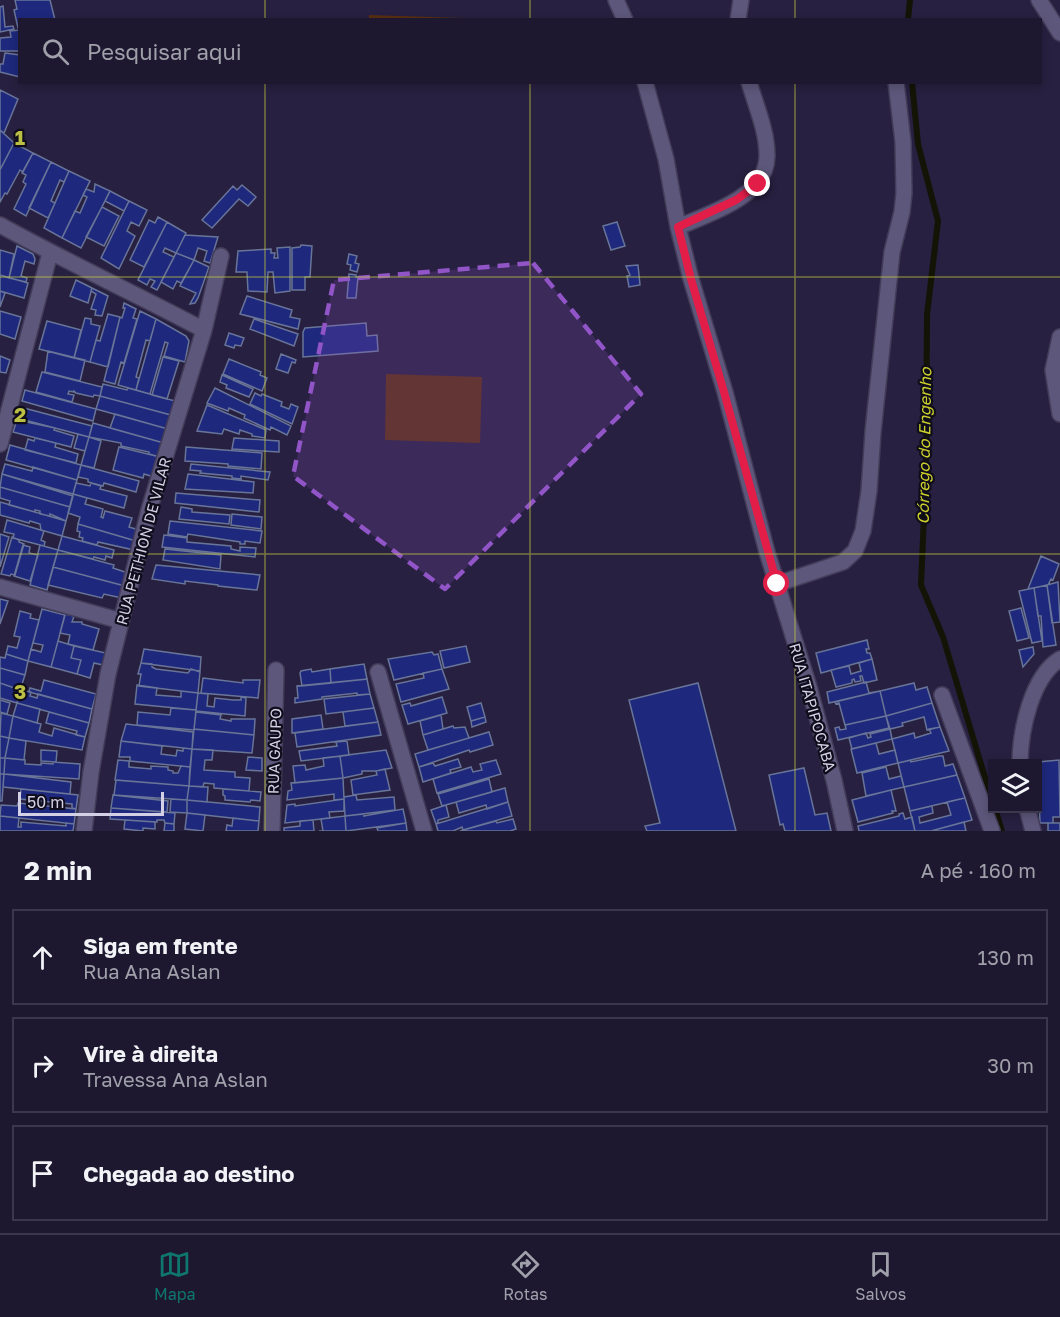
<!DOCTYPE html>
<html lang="pt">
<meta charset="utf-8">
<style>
body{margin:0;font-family:"Golos Text",sans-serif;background:#2a253c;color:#f1f3f6}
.controls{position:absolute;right:18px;bottom:18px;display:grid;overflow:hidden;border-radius:0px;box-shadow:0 3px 9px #0003}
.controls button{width:54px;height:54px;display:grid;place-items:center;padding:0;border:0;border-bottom:2px solid #3b374c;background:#1d1830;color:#f1f3f6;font:30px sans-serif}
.scale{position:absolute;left:18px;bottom:15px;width:146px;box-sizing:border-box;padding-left:6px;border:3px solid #d3d0e5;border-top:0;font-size:16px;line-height:21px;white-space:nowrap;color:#d3d0e5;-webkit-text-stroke:4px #0f0d1b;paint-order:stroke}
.stop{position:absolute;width:18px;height:18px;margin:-14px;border:4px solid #e11d48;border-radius:50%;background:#fff}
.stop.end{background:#e11d48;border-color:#fff;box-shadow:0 2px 6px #0008}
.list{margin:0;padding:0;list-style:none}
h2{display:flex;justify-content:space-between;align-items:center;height:78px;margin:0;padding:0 24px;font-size:26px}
h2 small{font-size:20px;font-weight:400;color:#a0a0ab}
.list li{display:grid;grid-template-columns:39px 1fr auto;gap:18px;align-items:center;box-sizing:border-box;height:96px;margin:0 12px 12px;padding:0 12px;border:2px solid #3b374c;border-radius:0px}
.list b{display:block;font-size:22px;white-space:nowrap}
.list p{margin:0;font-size:20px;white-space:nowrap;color:#a0a0ab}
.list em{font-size:20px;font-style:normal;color:#a0a0ab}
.icon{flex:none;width:33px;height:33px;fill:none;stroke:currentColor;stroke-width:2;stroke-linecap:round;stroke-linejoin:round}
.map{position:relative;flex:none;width:1060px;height:831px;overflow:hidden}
.search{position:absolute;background:#1d1830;box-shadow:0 3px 9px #0003;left:18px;right:18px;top:18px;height:66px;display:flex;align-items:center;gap:15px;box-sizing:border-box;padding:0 21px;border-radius:0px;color:#a0a0ab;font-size:22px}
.sheet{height:402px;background:#1d1830}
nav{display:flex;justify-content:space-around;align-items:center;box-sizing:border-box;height:84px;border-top:2px solid #3b374c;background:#1d1830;font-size:16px;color:#a0a0ab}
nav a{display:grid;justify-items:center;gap:3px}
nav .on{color:#0f766e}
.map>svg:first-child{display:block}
.green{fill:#582e11}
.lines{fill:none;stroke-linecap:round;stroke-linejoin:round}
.stream{stroke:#131405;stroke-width:6}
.building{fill:#1e287c;stroke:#687498;stroke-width:1.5}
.minor-casing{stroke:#433c58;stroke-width:18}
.minor{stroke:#5d577b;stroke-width:15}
.route{stroke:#e11d48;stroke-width:8}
.marked{fill:#9155c8;fill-opacity:0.2;stroke:#9155c8;stroke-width:4.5;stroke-dasharray:12 8;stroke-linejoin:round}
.grid{fill:none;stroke:#bbc044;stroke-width:1.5;stroke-opacity:0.55}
.labels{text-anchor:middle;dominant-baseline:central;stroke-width:4.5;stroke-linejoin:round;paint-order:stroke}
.street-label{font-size:15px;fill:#d3d0e5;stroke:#0f0d1b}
.water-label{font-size:16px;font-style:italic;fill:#ccd02c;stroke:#0f0d1b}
.grid-label{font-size:20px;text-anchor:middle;font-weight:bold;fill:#bbc044;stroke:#0f0d1b;stroke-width:4.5;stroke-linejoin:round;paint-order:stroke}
</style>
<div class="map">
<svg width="1060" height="831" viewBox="0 0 1060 831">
<rect width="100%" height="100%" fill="#272040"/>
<path class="green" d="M369,15L464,18V19L369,20Z
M386,374L482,377L480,443L385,440Z"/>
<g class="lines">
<path class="stream" d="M908,20L910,0
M912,82L918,144L938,221L927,315L926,469L921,585L943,637L992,801
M995,808L1002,831"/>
</g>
<path class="building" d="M15,0H50L55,20H20V28H18L14,10L17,9Z
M3,6L5,27L13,26L14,29L0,32V7Z
M20,30V51H0V38L11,37L10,31Z
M5,53L20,55V77L0,72V64H3Z
M0,90L18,99L4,133L0,130Z
M0,130L14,143L0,170Z
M14,143L33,153L23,172L20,170L7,194L5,193L0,202V170Z
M33,153L51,162L26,216L14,209L26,184L23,182L26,175L22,173Z
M51,162L69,171L64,182L60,180L51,201L55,203L48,218L29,208Z
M69,171L90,181L62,238L44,228Z
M95,184L110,191L81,248L62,238L75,211L80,213L87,197L83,195L86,189L94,192Z
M242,185L256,197L248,206L239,199L212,228L202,220L233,186L237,190Z
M110,191L129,201L124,211L105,201Z
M129,201L147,210L139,226L131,222L127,231L135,236L119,269L101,258Z
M102,207L119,216L104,246L86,237Z
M158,217L167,222L144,267L130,260L149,220L155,223Z
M167,222L186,233L176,253L165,248L163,252L174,257L157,290L151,287L155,281L150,279L147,285L138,280Z
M617,222L625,246L611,250L603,226Z
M185,235L218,237L210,263L204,261L207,251L198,248L194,260L176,253Z
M301,245L312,246L310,277H305V290H292V248L300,247Z
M17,246L33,254L35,259L34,264L25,261L21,276L27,278L26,282L9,278Z
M290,247V291L275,293L273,272H268L267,292L248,291L247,272H236L238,251L271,249V253H275L274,258H278L277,248Z
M0,250L14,254L9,278L0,275Z
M176,253L194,260L181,283L177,281L173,289L161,282Z
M349,254L357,256L355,263L359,264L357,272L350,270L351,265L347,264Z
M194,260L209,267L198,298L195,303L190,304L196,293L180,286Z
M638,265L640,285L629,287L627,276L630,275L626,266Z
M349,274L356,275V277H358L356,298H347Z
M0,275L28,283L24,298L0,291Z
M76,280L92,288L88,303L70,296Z
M92,288L108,296L102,316L95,315L96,310L91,309L96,294L91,291Z
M0,291L5,293L0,307Z
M247,296L292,310L290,317L300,319L298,329L240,314Z
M124,303L136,309L133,318L137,319L124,363L121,362L115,384L104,381L120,317L122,318L125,308H123Z
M0,311L21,317L15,339L0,334Z
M140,311L156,319L150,341L146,340L136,377L139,378L136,390L118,385Z
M108,314L120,317L108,367L90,362L96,340L100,341Z
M85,318L91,319V324L100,326L90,362L74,358Z
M156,319L186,336L189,341L188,346L185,362L164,356L168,343L165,342L150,394L136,390Z
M254,319L298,334L294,346L250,329Z
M47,321L81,330L74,358L39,349Z
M366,323L367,336L377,335L378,351L303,357V332L305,328Z
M229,333L244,338L241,346L235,345L234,348L225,345Z
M48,351L85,360L80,381L45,372Z
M281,354L296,360L295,363L292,362L288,373L276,369Z
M0,356L10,360L6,373L0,372Z
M163,357L179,361L167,399L152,395Z
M229,359L261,372L260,375L267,378L262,391L223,374Z
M42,372L102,387L100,396L94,395L93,397L76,393L74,391V392L69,391L68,394L74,395L72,402L36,392Z
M222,375L253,389L249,397L226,388L227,385L220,382Z
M103,384L127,390L128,388L175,401L171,415L100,396Z
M215,388L291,426L287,435L271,427L270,430L244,418L245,415L229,408L228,411L207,403Z
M25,390L96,409L93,421L22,401Z
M255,393L261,396L262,394L282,402L281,406L289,409L291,404L298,407L292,424L250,404Z
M100,396L171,415L168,429L96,409Z
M207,405L266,430L265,438L252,436V434L240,430L239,434L224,429L222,434L197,431Z
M20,407L92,426L89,437L17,418Z
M115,414L168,429L164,443L110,428Z
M17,420L55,428L54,430L74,436L71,447L13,432Z
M93,423L164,443L160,457L149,454V452L121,446V443L89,437Z
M78,434L89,437L85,451L74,448Z
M89,437L101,441L94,468L81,465Z
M35,438L56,443L55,447L78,454L76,463L25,450L28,439L34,441Z
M234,438L279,441V452L232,449Z
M10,445L81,465L77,480L6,460Z
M119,447L160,457L154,477L144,474L143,478L113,470Z
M186,447L262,453L261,469L228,466V464L185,461Z
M5,464L32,471L33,467L77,480L73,494L2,474Z
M191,464L270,472L268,480L241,476V479L232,478V476L200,473L201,471L190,470Z
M81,465L139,481L136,492L104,483L103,486L88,482V479L78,477Z
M2,474L73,496L70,507L0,487Z
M188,474L254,482L253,493L185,489Z
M76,483L90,486L91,483L101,486L100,489L127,496L124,508L73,494Z
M0,487L70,507L66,521L50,514V516L40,514V511L35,510V512L9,505L10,501L0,498Z
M176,493L260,500L259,512L175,503Z
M73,494L87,498L85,504L103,509L101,517L103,518L105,511L132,518L129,527L139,530L136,541L78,524L80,517L68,513Z
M0,502L66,521L62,536L41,530L40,524L30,521L29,523L0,515Z
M181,507L192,509V512L230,515L229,524L179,519Z
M232,514L262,517L261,529L231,525Z
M7,520L44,531L41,540L45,542L44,546L13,538L14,534L4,532Z
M170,521L262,531L260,543L245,541V544H240V542L188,534L187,537L168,534Z
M78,524L136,541L134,550L98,542L97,545L82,541L83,538L79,537L80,532L77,531Z
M0,534L9,537L0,567Z
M164,535L187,538V542L231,546V549L240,551V547L256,548L255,557L162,547Z
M62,536L114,550L112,558L106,556L105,560L94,557L93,559L58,550Z
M12,537L19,540V542L24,544L15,575L11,574L10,576L1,574Z
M23,545L30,547L29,553L38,555L30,581L14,576Z
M40,545L58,550L47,590L30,585Z
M165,549L221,555L220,569L163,560Z
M58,550L114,565L113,568L128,573L125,586L53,567Z
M1041,556L1059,564L1053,580L1051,579L1048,585L1028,589Z
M156,565L260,575L257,590L218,586V585L185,581V584L152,579Z
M53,567L125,586L122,598L104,594L102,598L48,585Z
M1058,582L1060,622L1052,623L1047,585Z
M1047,585L1056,645L1043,647L1041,616H1038L1034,588Z
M1034,588L1042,641L1032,643L1019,591Z
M0,599L8,601L0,624Z
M1021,608L1029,638L1017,641L1009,611Z
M42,609L65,615L51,667L28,661L31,649L41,652L43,645L33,643Z
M20,611L31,614L30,618L39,620L28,661L6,654L8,646L17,648L20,637L14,636Z
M65,614L74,616L72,622H82V624L99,629L93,650L68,644L70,635L60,633Z
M867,640L869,649H866L867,653H870L872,659L821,673L816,653Z
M58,641L74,646L71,658L81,660L77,674L51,667Z
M74,646L106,653L103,665L94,663L90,678L77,674L81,660L71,658Z
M466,646L470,662L444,668L440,651Z
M1033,647L1034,654L1023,667L1019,650Z
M144,649L201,657L200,671L141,663Z
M432,652L434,655L438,654L442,669L394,680L388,659Z
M6,654L28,661L25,675L0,668V657L5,658Z
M872,659L877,680L864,683L862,676H860L861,681L855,682L854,679L852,680V683L836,687L831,670L849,666L851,674L861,671L859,663Z
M141,663L152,664V667L156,669L188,673L191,669L200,672L198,693L139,686L141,674H138Z
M364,664L367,679L331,683L330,669Z
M0,668L25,675L20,690L0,683Z
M311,669L312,672L330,669L331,683L302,686L300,673L301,671Z
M442,669L449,689L401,702L396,684L424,678L423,673Z
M203,678L243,683V680H260L258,698L201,693Z
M367,679L370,694L357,695V693L322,697V699L295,703V698H298L297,686Z
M44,680L96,694L92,709L29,692L30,688L41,691Z
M866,682L869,693L880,691L829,703L827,692Z
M0,683L20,690L17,703L0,698Z
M698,683L736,831H647L645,826L660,823L629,700Z
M914,683L916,690L927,687L932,703L886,716L880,691Z
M137,685L157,688L156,695L181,697V691L198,693L196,710L135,704Z
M20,690L31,692L30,696L37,698L38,694L92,709L89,723L17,703Z
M880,691L886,716L845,725L839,703L836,704L835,702Z
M198,693L208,694L207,706L214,707L215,698L233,700H241V697L246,698L245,716L196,711Z
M370,694L374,708L326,714L324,699Z
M442,697L447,713L408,724L402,705L410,703L411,706Z
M0,700L10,703L7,714L0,712Z
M17,703L40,709L37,723L13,716Z
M481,703L485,717L471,721L467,707Z
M932,703L940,727L927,730L924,717L902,723L903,726L890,729L886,716Z
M171,708L196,710L194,730L137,725L138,712L170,715Z
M374,708L378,722L345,726L343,712Z
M49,712L89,723L85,737L76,735L77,731L46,723Z
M196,712L221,715L220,719L231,721V719H255L254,735L194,729Z
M1,713L13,716L9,738L0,736Z
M321,715L323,729L292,733V719Z
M441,715L443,729L423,735L420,721Z
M13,716L41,724L39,732L52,736L54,728L85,737L82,750L9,738Z
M886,716L889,728L838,740L835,728L839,727L840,730L846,729L845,725Z
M485,717L486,722L472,727L471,721Z
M378,722L381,735L297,747L295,733Z
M126,724L193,732L192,749L121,741Z
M453,726L454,728L465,727L469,738L428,750L423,735Z
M940,727L949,751L898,763L892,739L914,733L915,738L931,733L929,729Z
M194,729L254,735L252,753L192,749Z
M890,729L892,739L852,749L849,738L866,733L868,738L871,737L870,734Z
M489,732L493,745L470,752L469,750L419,767L415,754Z
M0,736L9,738L5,758H0Z
M9,738L26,741L24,760L5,758Z
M121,741L162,746L161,754L176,756L177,750L183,751V748L192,749L190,767L130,761V757H119Z
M347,741L349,755L301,761L299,751L337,746L336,742Z
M876,743L879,754L895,750L898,763L857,773L851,749Z
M192,749L213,750L212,760H205L204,770L235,772V777L250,778L249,791L214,788V784L204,783L203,787L189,786Z
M41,750L57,751L56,762L41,761Z
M386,750L392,768L376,771H362V774L343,778L340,756Z
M340,756L343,778L295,783L293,766L305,765L306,770L324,766L323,758Z
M939,756H943L945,766L953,764L957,775L904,787L898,763L910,760L911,762Z
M248,757L262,758V771L246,770Z
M0,758H5L4,774H0Z
M5,758L25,760V764L41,765V763L53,764V762L80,764L79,779L4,774Z
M458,759L461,767L450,770L451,773L423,782L419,767L433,763L435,766Z
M118,760L129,761V767L151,769V766L168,767V770L173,771V773H178L181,766L190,767L189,786L115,780Z
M496,760L501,774L437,793L433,779L471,767L473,772L482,770L480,764Z
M1059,760L1060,817H1053V823H1040L1038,762Z
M886,767L889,779L901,776L904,787L866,796L862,773Z
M804,768L815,815L827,813L831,831H785L783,824L780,825L769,775Z
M385,769L390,790L353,795L351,780L377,775L376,771Z
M0,774H4L2,801H0Z
M4,774L71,782L70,794L3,787Z
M957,775L965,798L910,811L904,787Z
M343,778L344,799L334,800V794L287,800L288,791L292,790L291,783Z
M489,779L492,792L442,806L438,794Z
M116,780L189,786L187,800L114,795Z
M189,786L208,787L207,802L187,800Z
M505,788L508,802L487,809L486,805L459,813L456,802Z
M21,789L78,795L76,809L72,808V804L20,799Z
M223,789L261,792L260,801L251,800L250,802L225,800V796L223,795Z
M891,790L896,811H892L893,813L858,822L852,800Z
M113,795L168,801L167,812L111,808Z
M356,795L357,800L394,797L395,810L345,816L344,797Z
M965,798L972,820L931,831H915L910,811L932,806L933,813L919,817L920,823L951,815L947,802Z
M171,799L187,800V813L170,812Z
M344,799V811L329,812L330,818L285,823L287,805L295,804V806Z
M187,800L260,807L259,821L187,813Z
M508,802L512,816L463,830L462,827L453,831H438L436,824Z
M18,803L76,809L74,824L0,816L1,805L17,806Z
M446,805L449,817L438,820V823L436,824L431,810Z
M111,808L175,813L174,824L165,823L164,820H157V822L110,819Z
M403,809L406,823L346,831L345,816L364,814V816L369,815Z
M187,813L205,815L203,831L185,829Z
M903,813L905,819L912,817L915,831H859L858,826L899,816V814Z
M0,816L19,818L18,827H21V822L66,826V823L74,824L73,831H0Z
M345,816L346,831H319H323L321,819Z
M233,818L259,821L258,831H226L227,825L232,826Z
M513,819L516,829L510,831H460L496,821L497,823Z
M125,820L155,822V829L143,828V831L124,829Z
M313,820L314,831H284V828L300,826V821Z
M964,822L966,831H931Z
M165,823L174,824V831H164Z
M406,823L407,831H378L377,828Z
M1048,823H1060V831H1048Z"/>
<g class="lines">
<g class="minor-casing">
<path id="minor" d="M616,0L625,20
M1039,0L1060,33
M738,20L741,0
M645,82L666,159L678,227L691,279L725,392L767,552L809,687L834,780L845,831
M0,225C67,262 136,294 204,330
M678,227C709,214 768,196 767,155C767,131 756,106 749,82
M1060,337L1053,370L1060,414
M0,444L50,253
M777,584L843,562L855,551L863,531L869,491L873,432L892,252L902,212L904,193L903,142L896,82
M0,587L121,621
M378,672L424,831
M942,695L992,831
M1020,764C1020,732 1031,677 1060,659
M1027,808L1033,831
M84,831L91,772L108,674L149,510L204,330L221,256
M272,831L276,670"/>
</g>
<use href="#minor" class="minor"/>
</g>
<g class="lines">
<path class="route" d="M758,184L736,200L678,227L691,279L724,392L777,584"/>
</g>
<path class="marked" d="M533,263L641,394L445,589L293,476L334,280Z"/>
<path class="grid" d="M265,0V20M530,0V20M795,0V20M265,82V831M530,82V831M795,82V831M0,277H1060M0,554H1060"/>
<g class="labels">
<g class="street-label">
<text transform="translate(143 541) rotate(-75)">RUA PETHION DE VILAR</text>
<text transform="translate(813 707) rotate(74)">RUA ITAPIPOCABA</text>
<text transform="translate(274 751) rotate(-88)">RUA GAUPO</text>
</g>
<g class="water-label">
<text transform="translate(924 446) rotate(-89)">Córrego do Engenho</text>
</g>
</g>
<g class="grid-label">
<text x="20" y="145">1</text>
<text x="20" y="422">2</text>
<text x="20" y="699">3</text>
</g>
</svg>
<div class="controls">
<button><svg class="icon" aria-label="layers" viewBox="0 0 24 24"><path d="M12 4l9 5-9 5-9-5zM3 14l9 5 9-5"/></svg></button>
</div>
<div class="scale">50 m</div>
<div class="stop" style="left:777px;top:584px"></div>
<div class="stop end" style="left:758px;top:184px"></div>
<div class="search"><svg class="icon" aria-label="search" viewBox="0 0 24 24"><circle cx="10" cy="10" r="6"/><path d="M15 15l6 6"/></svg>Pesquisar aqui</div>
</div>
<section class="sheet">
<h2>2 min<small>A pé · 160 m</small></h2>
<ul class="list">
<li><svg class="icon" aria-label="ahead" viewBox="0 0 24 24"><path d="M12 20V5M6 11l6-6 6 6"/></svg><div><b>Siga em frente</b><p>Rua Ana Aslan</p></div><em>130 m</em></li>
<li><svg class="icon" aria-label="right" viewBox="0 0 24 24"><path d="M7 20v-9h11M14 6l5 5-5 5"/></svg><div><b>Vire à direita</b><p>Travessa Ana Aslan</p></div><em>30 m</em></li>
<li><svg class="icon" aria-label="arrive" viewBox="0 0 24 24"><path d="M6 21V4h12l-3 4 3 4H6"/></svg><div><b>Chegada ao destino</b></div></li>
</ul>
</section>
<nav>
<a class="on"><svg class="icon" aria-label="map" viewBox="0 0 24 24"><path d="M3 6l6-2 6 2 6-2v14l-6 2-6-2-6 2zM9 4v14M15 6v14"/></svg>Mapa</a>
<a><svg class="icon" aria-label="directions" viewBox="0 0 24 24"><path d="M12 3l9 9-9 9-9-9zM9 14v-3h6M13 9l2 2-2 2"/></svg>Rotas</a>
<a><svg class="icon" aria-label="saved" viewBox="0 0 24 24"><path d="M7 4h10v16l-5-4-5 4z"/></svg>Salvos</a>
</nav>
